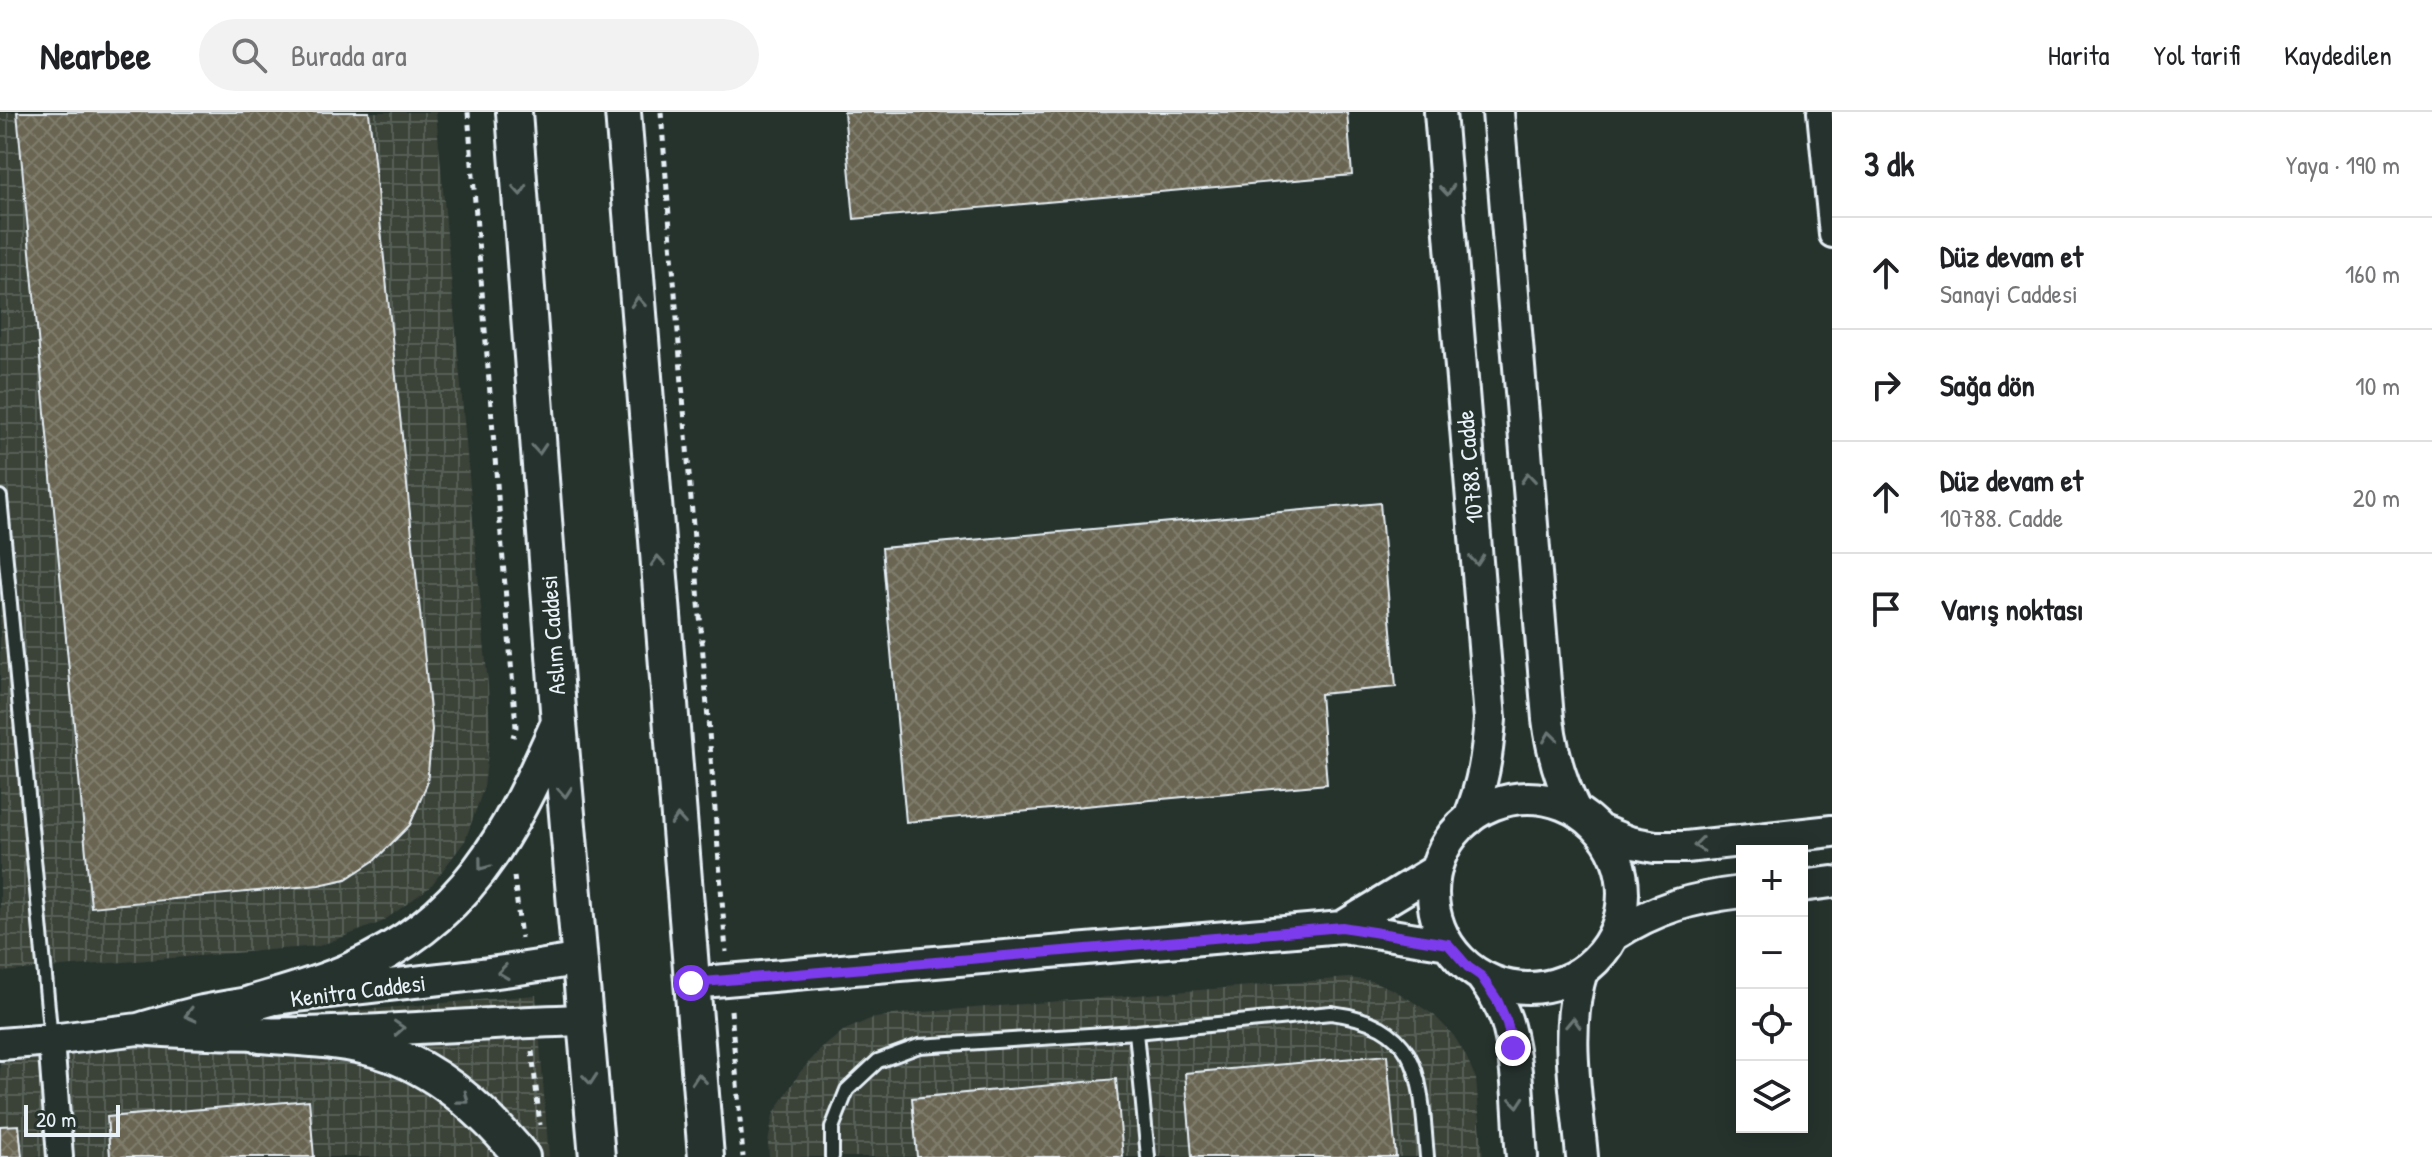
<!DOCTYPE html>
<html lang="tr">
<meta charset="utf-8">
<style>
body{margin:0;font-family:"Patrick Hand",sans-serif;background:#f2f2f2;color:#202124}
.controls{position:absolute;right:24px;bottom:24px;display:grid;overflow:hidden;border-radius:0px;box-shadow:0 4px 20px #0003}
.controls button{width:72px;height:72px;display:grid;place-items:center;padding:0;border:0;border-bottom:2px solid #e0e0e0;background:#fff;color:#202124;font:40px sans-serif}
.scale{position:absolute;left:24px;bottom:20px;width:96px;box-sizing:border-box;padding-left:8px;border:4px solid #e8f1f8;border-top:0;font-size:22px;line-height:28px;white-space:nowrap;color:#e8f1f8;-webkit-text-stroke:6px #26332d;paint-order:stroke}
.stop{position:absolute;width:24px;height:24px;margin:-18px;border:6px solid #7c3aed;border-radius:50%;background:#fff}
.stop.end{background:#7c3aed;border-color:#fff;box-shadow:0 2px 8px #0008}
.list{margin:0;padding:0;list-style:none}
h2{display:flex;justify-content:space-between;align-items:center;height:104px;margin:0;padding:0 32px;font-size:34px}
h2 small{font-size:26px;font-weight:400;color:#757577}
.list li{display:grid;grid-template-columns:52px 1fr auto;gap:24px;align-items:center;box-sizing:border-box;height:112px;padding:0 32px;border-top:2px solid #e0e0e0}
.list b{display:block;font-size:30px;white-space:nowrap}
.list p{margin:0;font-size:26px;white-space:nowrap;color:#757577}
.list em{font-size:26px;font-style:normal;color:#757577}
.icon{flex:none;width:44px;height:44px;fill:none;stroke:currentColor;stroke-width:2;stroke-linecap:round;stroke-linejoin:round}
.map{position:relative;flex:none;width:1832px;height:1045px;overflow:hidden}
header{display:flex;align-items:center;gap:48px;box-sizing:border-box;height:112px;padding:0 40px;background:#fff;border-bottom:2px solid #e0e0e0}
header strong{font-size:38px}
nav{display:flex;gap:44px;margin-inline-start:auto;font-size:28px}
.search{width:560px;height:72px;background:#f2f2f2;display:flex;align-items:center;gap:20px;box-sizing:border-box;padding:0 28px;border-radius:44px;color:#757577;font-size:30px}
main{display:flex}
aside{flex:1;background:#fff}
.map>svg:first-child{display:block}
.industrial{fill:url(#industrial-grid)}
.building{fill:url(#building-cross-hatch);stroke:#e8f1f8;stroke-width:2}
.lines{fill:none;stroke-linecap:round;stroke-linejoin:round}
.service-casing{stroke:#e8f1f8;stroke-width:18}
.minor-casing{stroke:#e8f1f8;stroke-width:30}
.tertiary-casing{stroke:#e8f1f8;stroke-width:36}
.secondary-casing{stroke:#e8f1f8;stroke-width:40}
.path{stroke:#e8f1f8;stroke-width:5;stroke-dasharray:6 6;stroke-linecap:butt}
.service{stroke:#26332d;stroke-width:12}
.minor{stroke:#26332d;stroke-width:24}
.tertiary{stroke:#26332d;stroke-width:30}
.secondary{stroke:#26332d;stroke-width:34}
.oneway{stroke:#6a7674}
.route{stroke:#7c3aed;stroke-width:10}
.labels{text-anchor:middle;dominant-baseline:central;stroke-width:6;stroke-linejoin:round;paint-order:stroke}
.street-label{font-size:24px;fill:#e8f1f8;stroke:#26332d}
</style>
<header>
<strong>Nearbee</strong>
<div class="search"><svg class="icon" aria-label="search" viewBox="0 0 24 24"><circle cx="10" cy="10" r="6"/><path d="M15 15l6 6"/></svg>Burada ara</div>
<nav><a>Harita</a><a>Yol tarifi</a><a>Kaydedilen</a></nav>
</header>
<main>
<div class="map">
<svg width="1832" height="1045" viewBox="0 0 1832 1045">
<defs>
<pattern id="industrial-grid" width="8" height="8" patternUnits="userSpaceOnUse" patternTransform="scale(2)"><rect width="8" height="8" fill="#3a4238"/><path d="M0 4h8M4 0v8" fill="none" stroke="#565e56"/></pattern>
<pattern id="building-cross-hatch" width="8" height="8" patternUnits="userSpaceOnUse" patternTransform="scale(2)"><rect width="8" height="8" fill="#6a6552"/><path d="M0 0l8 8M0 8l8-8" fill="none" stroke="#7f7c6c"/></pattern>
</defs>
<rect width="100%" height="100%" fill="#26332d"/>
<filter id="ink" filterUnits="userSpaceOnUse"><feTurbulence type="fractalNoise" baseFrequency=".0125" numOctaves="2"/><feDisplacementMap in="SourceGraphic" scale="16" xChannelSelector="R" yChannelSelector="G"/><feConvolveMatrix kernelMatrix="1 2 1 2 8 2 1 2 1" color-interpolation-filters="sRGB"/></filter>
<g filter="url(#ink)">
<path class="industrial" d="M0,0H436L488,573L490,624L484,675L465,729L430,775L382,810L319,834L0,860Z
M1349,866L1372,869L1394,878L1434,903L1454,924L1466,944L1476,967L1483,1045H769L768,1031L773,1003L800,960L820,938L843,919L870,907L899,902Z
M536,883L549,1045H0V929Z"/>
<path class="building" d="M17,0H369L432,618L427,672L410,713L375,748L346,767L319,773L91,795Z
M844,0H1347L1352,63L854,107Z
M1380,391L1396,575L1320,582L1327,672L906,710L882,436Z
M1387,943L1396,1045H1192L1185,961Z
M1116,967L1123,1045H917L912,986Z
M309,988L314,1045H110L107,1005Z
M19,1013L22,1045H0V1014Z"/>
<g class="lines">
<g class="service-casing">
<path id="service" d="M0,385L51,928
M1136,920L1148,1045
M832,1045V1016L847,978L878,949L919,934L1136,920L1331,901C1424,913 1420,968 1427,1045"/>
</g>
<g class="minor-casing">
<path id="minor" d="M1820,0L1832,123
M51,928L60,1045"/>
</g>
<g class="tertiary-casing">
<path id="tertiary" d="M1440,0L1490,607C1487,646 1483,671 1469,707
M1498,0L1548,607C1552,640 1560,668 1575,698
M1433 781a95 95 0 1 1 190 0a95 95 0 1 1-190 0Z
M1599,718L1629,730L1655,735H1686L1832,719
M1436,758L1342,815L1448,832
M1802,774L1832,770
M1614,823C1656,796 1692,786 1742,780
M580,847C455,870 328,875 203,899C181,904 159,911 138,917C287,930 437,912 585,908
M1481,864C1492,879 1503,895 1508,914C1519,955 1518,1002 1522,1045
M691,871L1342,815
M0,932L51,928L138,917
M1582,1045C1577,984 1563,919 1582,859"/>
</g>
<g class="secondary-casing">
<path id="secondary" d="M514,0L559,611L597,1045
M623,0L706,1045
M250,892C283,882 317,873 349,859C466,808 508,725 557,615
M260,923C296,926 335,927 370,936C431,951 483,998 522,1045"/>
</g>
<path class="path" d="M468,0L516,615L513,625
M661,0L726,840
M514,764L521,826
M731,898L743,1045
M532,939L540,1013"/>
<use href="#service" class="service"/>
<use href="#minor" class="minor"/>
<use href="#tertiary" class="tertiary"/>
<use href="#secondary" class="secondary"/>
</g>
<defs><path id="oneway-chevron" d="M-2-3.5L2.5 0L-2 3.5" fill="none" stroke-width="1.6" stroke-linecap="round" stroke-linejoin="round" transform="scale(2)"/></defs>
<g class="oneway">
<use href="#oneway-chevron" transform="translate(520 78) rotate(86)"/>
<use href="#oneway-chevron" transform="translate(1447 78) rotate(85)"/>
<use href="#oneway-chevron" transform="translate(638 190) rotate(-94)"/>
<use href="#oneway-chevron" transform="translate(539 337) rotate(86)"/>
<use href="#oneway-chevron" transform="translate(1528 366) rotate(-95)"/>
<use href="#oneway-chevron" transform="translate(1477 448) rotate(85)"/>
<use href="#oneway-chevron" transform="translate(658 449) rotate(-94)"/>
<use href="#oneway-chevron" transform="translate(1550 625) rotate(-98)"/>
<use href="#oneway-chevron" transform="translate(565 680) rotate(85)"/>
<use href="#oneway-chevron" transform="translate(678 708) rotate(-94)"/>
<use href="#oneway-chevron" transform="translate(1699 733) rotate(173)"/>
<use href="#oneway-chevron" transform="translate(483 753) rotate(127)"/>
<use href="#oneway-chevron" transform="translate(503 860) rotate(173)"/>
<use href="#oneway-chevron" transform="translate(190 903) rotate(165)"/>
<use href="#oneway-chevron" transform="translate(1573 911) rotate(-88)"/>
<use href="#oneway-chevron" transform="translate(399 916) rotate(-3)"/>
<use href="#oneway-chevron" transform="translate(590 967) rotate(85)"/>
<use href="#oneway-chevron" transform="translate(699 967) rotate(-95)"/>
<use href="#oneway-chevron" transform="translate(464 987) rotate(38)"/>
<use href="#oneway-chevron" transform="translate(1517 990) rotate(85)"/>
</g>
</g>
<g class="lines" filter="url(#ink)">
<path class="route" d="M691,871L1342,815L1448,832L1468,855L1481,864L1497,888L1507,911L1513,936"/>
</g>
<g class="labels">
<g class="street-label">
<text transform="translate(1469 355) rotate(-95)">10788. Cadde</text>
<text transform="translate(552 523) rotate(-94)">Aslım Caddesi</text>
<text transform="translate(358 878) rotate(-7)">Kenitra Caddesi</text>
</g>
</g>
</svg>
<div class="controls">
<button>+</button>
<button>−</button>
<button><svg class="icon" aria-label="locate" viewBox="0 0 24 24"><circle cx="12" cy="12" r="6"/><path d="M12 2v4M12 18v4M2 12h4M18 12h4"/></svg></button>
<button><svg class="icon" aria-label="layers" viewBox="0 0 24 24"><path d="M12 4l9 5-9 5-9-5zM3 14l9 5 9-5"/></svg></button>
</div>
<div class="scale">20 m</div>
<div class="stop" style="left:691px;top:871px"></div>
<div class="stop end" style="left:1513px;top:936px"></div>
</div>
<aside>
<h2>3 dk<small>Yaya · 190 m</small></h2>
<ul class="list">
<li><svg class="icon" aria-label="ahead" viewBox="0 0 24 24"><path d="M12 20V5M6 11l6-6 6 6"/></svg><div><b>Düz devam et</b><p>Sanayi Caddesi</p></div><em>160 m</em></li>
<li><svg class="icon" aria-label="right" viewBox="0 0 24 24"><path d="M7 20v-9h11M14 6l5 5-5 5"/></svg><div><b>Sağa dön</b></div><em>10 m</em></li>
<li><svg class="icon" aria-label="ahead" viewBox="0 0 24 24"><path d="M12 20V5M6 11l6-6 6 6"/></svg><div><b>Düz devam et</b><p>10788. Cadde</p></div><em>20 m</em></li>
<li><svg class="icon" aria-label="arrive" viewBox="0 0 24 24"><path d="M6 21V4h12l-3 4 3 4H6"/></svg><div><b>Varış noktası</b></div></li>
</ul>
</aside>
</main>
